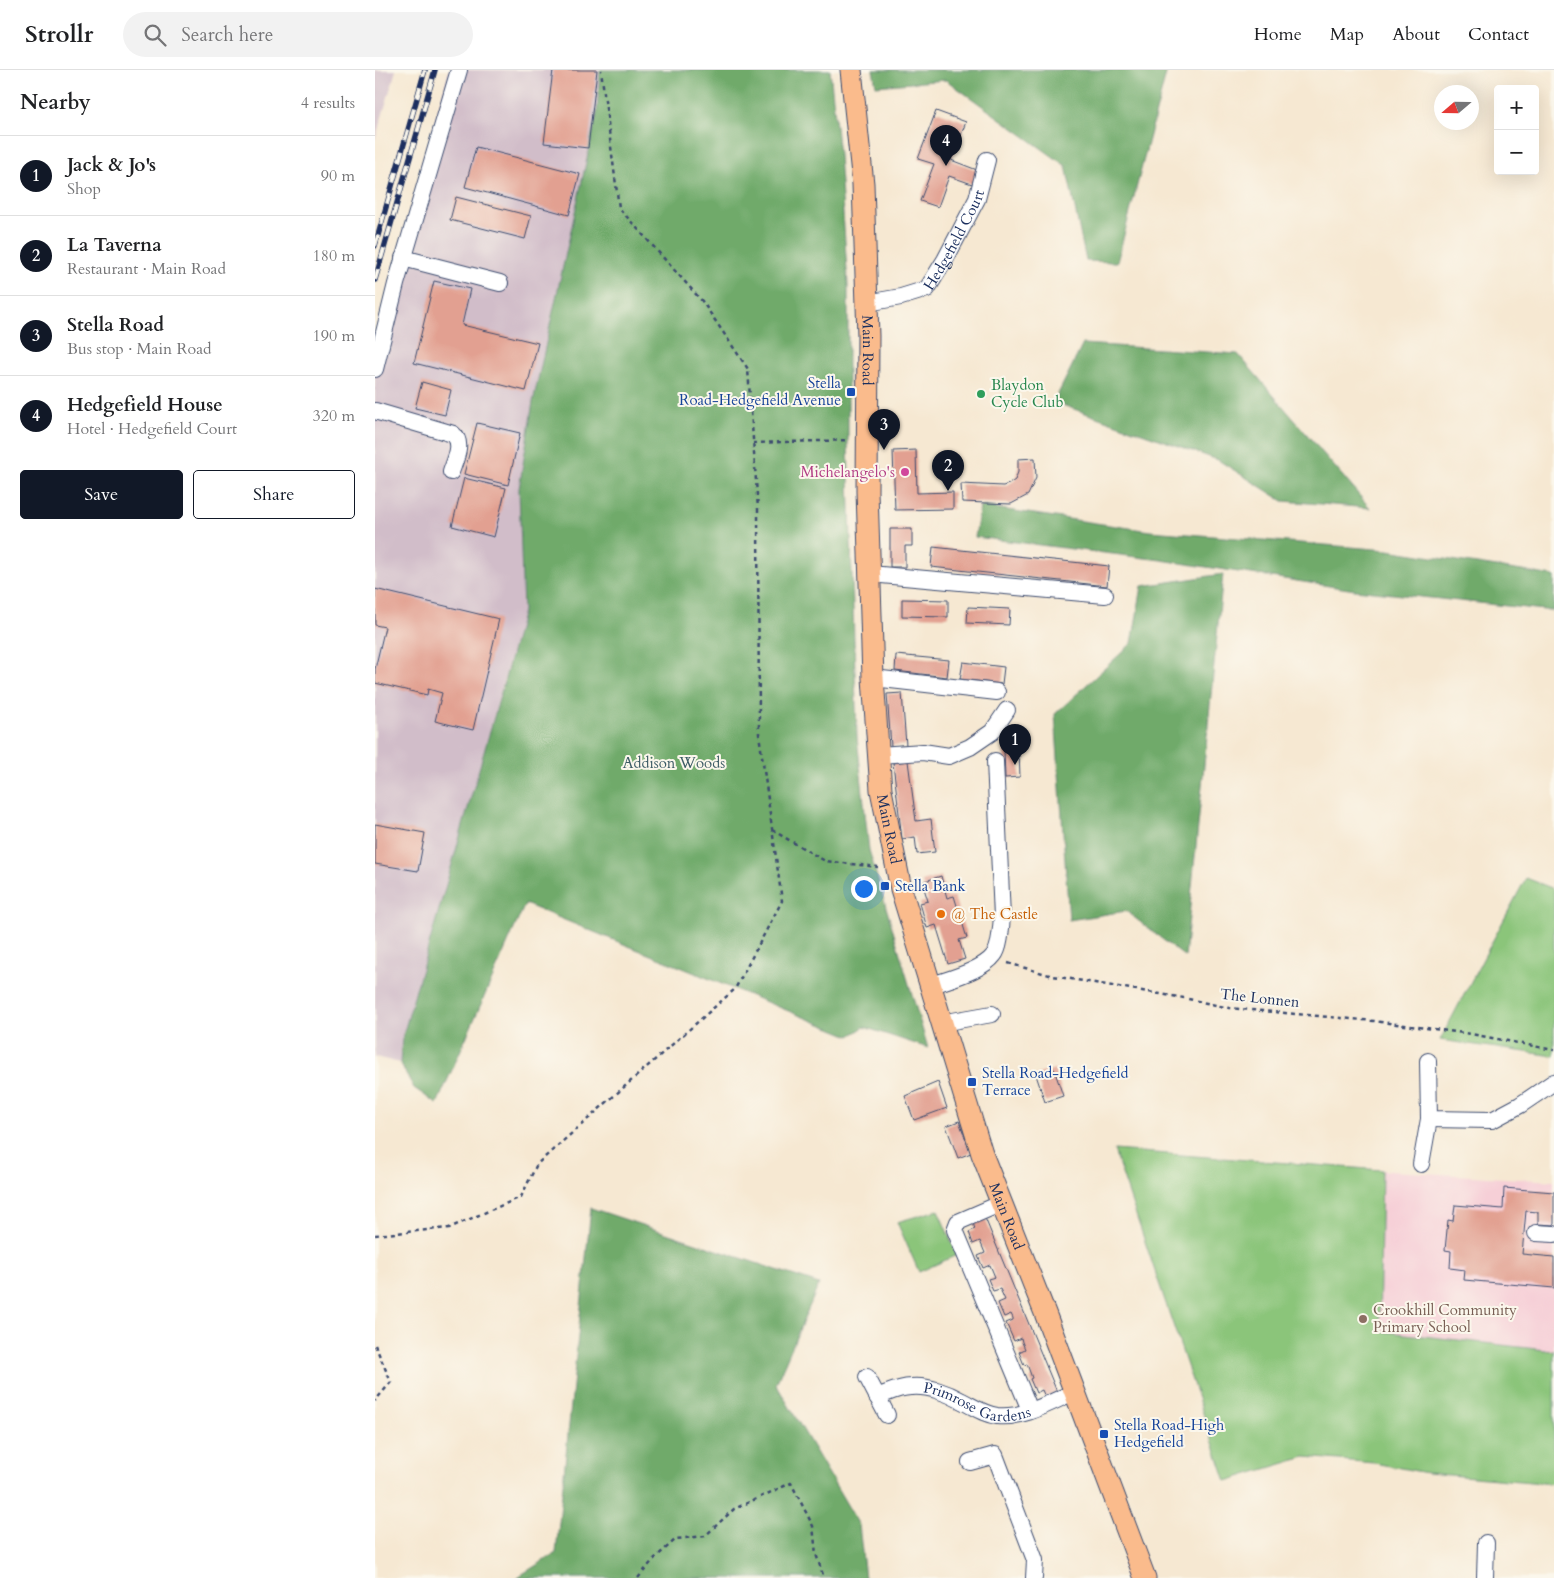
<!DOCTYPE html>
<meta charset="utf-8">
<style>
body{margin:0;font-family:Cardo,serif;background:#f2f2f2;color:#202124}
.controls{position:absolute;right:15px;top:15px;display:grid;overflow:hidden;border-radius:5px;box-shadow:0 5px 20px #0002}
.controls button{width:45px;height:45px;display:grid;place-items:center;padding:0;border:0;border-bottom:1px solid #e0e0e0;background:#fff;color:#202124;font:25px sans-serif}
.compass{position:absolute;left:1059px;top:15px;width:45px;height:45px;border-radius:50%;background:#fff;box-shadow:0 5px 20px #0002;rotate:250deg}
.you{position:absolute;left:488px;top:818px;width:18px;height:18px;margin:-12px;border:4px solid #fff;border-radius:50%;background:#1a73e8;box-shadow:0 0 0 8px #1a73e833}
.badge{display:grid;place-items:center;width:32px;height:32px;border-radius:50%;background:#111827;color:#fff;font-size:16px;font-weight:700}
.pin{position:absolute;translate:-50% -41px;filter:drop-shadow(0 1px 2px #0008)}
.pin::after{content:'';position:absolute;top:26px;width:18px;height:15px;background:inherit;clip-path:polygon(0 0,100% 0,50% 100%)}
.list{margin:0;padding:0;list-style:none}
h2{display:flex;justify-content:space-between;align-items:center;height:65px;margin:0;padding:0 20px;font-size:21px}
h2 small{font-size:16px;font-weight:400;color:#757577}
.list li{display:grid;grid-template-columns:32px 1fr auto;gap:15px;align-items:center;box-sizing:border-box;height:80px;padding:0 20px;border-top:1px solid #e0e0e0}
.list b{display:block;font-size:19px;white-space:nowrap}
.list p{margin:0;font-size:16px;white-space:nowrap;color:#757577}
.list em{font-size:16px;font-style:normal;color:#757577}
.actions{display:flex;gap:10px;padding:15px 20px}
.actions a{flex:1;padding:11px 0;border:1px solid #111827;border-radius:5px;text-align:center;font-size:18px;color:#111827}
.actions .main{background:#111827;color:#fff}
.icon{flex:none;width:28px;height:28px;fill:none;stroke:currentColor;stroke-width:2;stroke-linecap:round;stroke-linejoin:round}
.map{position:relative;flex:none;width:1179px;height:1508px;overflow:hidden}
header{display:flex;align-items:center;gap:30px;box-sizing:border-box;height:70px;padding:0 25px;background:#fff;border-bottom:1px solid #e0e0e0}
header strong{font-size:24px}
nav{display:flex;gap:28px;margin-inline-start:auto;font-size:18px}
.search{width:350px;height:45px;background:#f2f2f2;display:flex;align-items:center;gap:12px;box-sizing:border-box;padding:0 18px;border-radius:28px;color:#757577;font-size:19px}
main{display:flex}
aside{flex:1;background:#fff}
.map>svg:first-child{display:block}
.built{fill:#f6cfd7}
.industrial{fill:#d1bdc9}
.green{fill:#8bc57a;stroke:#537a6c}
.forest{fill:#70aa6a;stroke:#466c64}
.building{fill:#e2a091}
.lines{fill:none;stroke-linecap:round;stroke-linejoin:round}
.minor-casing{stroke:#3c4b6f;stroke-width:18}
.major-casing{stroke:#3c4b6f;stroke-width:23}
.path{stroke:#3c4b6f;stroke-width:2.5;stroke-dasharray:4 4;stroke-linecap:butt}
.minor{stroke:#fff;stroke-width:16}
.major{stroke:#fabb8c;stroke-width:21}
.rail-casing{stroke:#1b2f5e;stroke-width:5.5}
.rail{stroke:#fbf7ec;stroke-width:4;stroke-dasharray:11;stroke-linecap:butt}
.transit-dot{fill:#1a4fb4;stroke:#fbf7ec;stroke-width:2}
.leisure-dot{fill:#2e9e5b;stroke:#fbf7ec;stroke-width:2}
.hotel-dot{fill:#d1479c;stroke:#fbf7ec;stroke-width:2}
.food-dot{fill:#e8710a;stroke:#fbf7ec;stroke-width:2}
.education-dot{fill:#8d6e63;stroke:#fbf7ec;stroke-width:2}
.labels{text-anchor:middle;dominant-baseline:central;stroke-width:4;stroke-linejoin:round;paint-order:stroke}
.street-label{font-size:15px;fill:#1b2f5e;stroke:#fbf7ec}
.transit-label{font-size:15px;fill:#164399;stroke:#fbf7ec;text-anchor:start}
.leisure-label{font-size:15px;fill:#27864d;stroke:#fbf7ec;text-anchor:start}
.hotel-label{font-size:15px;fill:#b23c85;stroke:#fbf7ec;text-anchor:end}
.park-label{font-size:15px;fill:#3d5c66;stroke:#fbf7ec}
.food-label{font-size:15px;fill:#c56008;stroke:#fbf7ec;text-anchor:start}
.education-label{font-size:15px;fill:#785e54;stroke:#fbf7ec;text-anchor:start}
</style>
<header>
<strong>Strollr</strong>
<div class="search"><svg class="icon" aria-label="search" viewBox="0 0 24 24"><circle cx="10" cy="10" r="6"/><path d="M15 15l6 6"/></svg>Search here</div>
<nav><a>Home</a><a>Map</a><a>About</a><a>Contact</a></nav>
</header>
<main>
<aside>
<h2>Nearby<small>4 results</small></h2>
<ul class="list">
<li><span class="badge">1</span><div><b>Jack &amp; Jo's</b><p>Shop</p></div><em>90 m</em></li>
<li><span class="badge">2</span><div><b>La Taverna</b><p>Restaurant · Main Road</p></div><em>180 m</em></li>
<li><span class="badge">3</span><div><b>Stella Road</b><p>Bus stop · Main Road</p></div><em>190 m</em></li>
<li><span class="badge">4</span><div><b>Hedgefield House</b><p>Hotel · Hedgefield Court</p></div><em>320 m</em></li>
</ul>
<div class="actions"><a class="main">Save</a><a>Share</a></div>
</aside>
<div class="map">
<svg width="1179" height="1508" viewBox="0 0 1179 1508">
<rect width="100%" height="100%" fill="#fbf7ec"/>
<filter id="ink" filterUnits="userSpaceOnUse"><feTurbulence type="fractalNoise" baseFrequency=".02" numOctaves="2"/><feDisplacementMap in="SourceGraphic" scale="10" xChannelSelector="R" yChannelSelector="G"/><feConvolveMatrix kernelMatrix="1 2 1 2 8 2 1 2 1" color-interpolation-filters="sRGB"/></filter>
<filter id="wash" filterUnits="userSpaceOnUse"><feTurbulence type="fractalNoise" baseFrequency=".0096" numOctaves="4" result="noise"/><feDisplacementMap in="SourceGraphic" scale="20" xChannelSelector="R" yChannelSelector="G"/><feGaussianBlur stdDeviation="1.12" result="paint"/><feColorMatrix in="noise" values="0 0 0 0 0 0 0 0 0 0 0 0 0 0 0 0 0 1.4 0 .05"/><feComposite in="paint" operator="in"/></filter>
<g filter="url(#wash)">
<rect width="100%" height="100%" fill="#f6e8d2"/>
<path class="built" d="M739,1080L984,1099L1179,1111V1414L1052,1403L999,1393L930,1387L851,1411Z"/>
<path class="industrial" d="M0,0H21L0,70Z
M74,0H226L222,43L158,332L144,419L148,541L28,969L25,993L0,987V272Z"/>
<path class="green" d="M1151,808L1179,819V986L1065,970Z
M739,1080L1007,1100L1004,1261L1179,1281V1414L1052,1403L999,1393L930,1387L851,1411Z
M563,1140L582,1185L544,1202L522,1152Z"/>
<path class="forest" d="M225,0H455L464,85L473,215V373L482,667L494,780L553,978L489,957L475,966L150,834L62,1034L39,1018L25,993L27,969L131,605L148,541L144,419L158,332L222,43Z
M498,0H792L742,192L711,191L691,96L571,10L501,16Z
M708,274L863,284L995,438L908,431L843,390L679,332Z
M605,436L775,461L1013,480L1179,506V541L980,520L786,490L600,467Z
M848,504L810,887L751,841L694,850L680,644L757,573L767,516Z
M216,1138L444,1214L401,1314L484,1455L490,1508H141L181,1483Z"/>
<g id="blocks">
<path class="building" d="M178,0H222L213,78L169,73Z
M561,41L591,52L576,90L602,100L597,114L574,106L563,137L545,131L559,94L543,89Z
M101,77L205,104L194,145L90,117Z
M81,127L156,146L150,169L75,150Z
M59,211L95,219L87,255L163,273L151,321L39,293Z
M47,312L76,320L70,345L40,338Z
M102,353L145,363L133,415L89,404Z
M541,380L542,423L578,422V439L520,440L518,381Z
M660,388L661,408L653,425L636,434L587,432L586,414L628,416L634,414L640,410L643,402V389Z
M89,408L131,418L119,467L77,456Z
M515,459H537V476H530V497H515Z
M558,477L734,496L732,516L556,497Z
M0,519L124,549L98,660L60,651L67,623L53,619L52,625L0,613V599L10,557L0,555Z
M527,529L573,530V547L527,546Z
M593,537L635,539L634,555L592,553Z
M521,585L574,590L572,607L520,601Z
M588,592L629,597L627,614L585,609Z
M527,623L531,675L516,676L512,624Z
M644,679L645,707L630,708L629,680Z
M533,691L541,751L556,749L560,782L542,784L540,767L527,769L518,693Z
M0,754L50,763L43,801L0,794Z
M566,806L572,828L579,826L592,868L584,870L590,889L573,894L561,855L552,858L545,833L553,831L547,812Z
M679,999L688,1026L670,1032L661,1005Z
M563,1012L572,1038L539,1050L530,1026Z
M584,1051L596,1083L583,1088L571,1056Z
M1129,1118L1179,1122V1155L1163,1154V1142L1151,1141L1147,1184L1179,1187V1218L1089,1210L1090,1200L1075,1198L1076,1181L1070,1180L1073,1150L1078,1151L1080,1135L1128,1139Z
M610,1148L682,1322L670,1327L667,1320L661,1323L655,1309L657,1308L652,1294L649,1295L644,1282L650,1279L647,1272L646,1268L639,1271L631,1253L638,1250V1248L636,1244L629,1247L623,1233L630,1230L625,1219L618,1221L613,1209L620,1207L615,1195L608,1198L603,1186L610,1183L605,1171L598,1174L594,1162L600,1159L598,1153Z"/>
</g>
</g>
<g filter="url(#ink)">
<use href="#blocks" fill-opacity="0" stroke="#3c4b6f" stroke-width="1"/>
<g class="lines">
<g class="minor-casing">
<g id="minor">
<path d="M28,188L125,213"/>
<path id="s1" d="M492,233L526,227L552,219L570,190L602,129L612,90"/>
<path d="M0,299L21,214L84,0"/>
<path d="M0,341L78,364C89,373 80,390 76,402"/>
<path d="M495,504L730,525"/>
<path d="M498,608L622,622"/>
<path d="M504,685L548,682L574,686L595,677L617,662L632,640"/>
<path d="M555,916C573,909 607,901 619,885C625,878 626,857 627,847L620,691"/>
<path d="M566,953L617,944"/>
<path d="M1053,991L1054,1049L1117,1050L1145,1035L1179,1012"/>
<path d="M1046,1094L1054,1049"/>
<path d="M627,1133L583,1152L580,1160L655,1340"/>
<path d="M1161,1163L1179,1164"/>
<path d="M492,1307L512,1345"/>
<path id="s2" d="M502,1327C513,1323 524,1317 536,1317C552,1315 573,1323 587,1331C599,1337 608,1344 622,1346C648,1349 676,1332 699,1322"/>
<path d="M595,1392L620,1385L660,1490L659,1508"/>
<path d="M1110,1508L1111,1473"/>
</g>
</g>
<g class="major-casing">
<g id="major">
<path id="s3" d="M476,0L488,114L493,266L492,421L498,608L506,720L526,819L607,1084L670,1243L770,1508"/>
</g>
</g>
<path class="path" d="M378,373L474,370
M397,760L450,791L503,797
M633,893L678,906L809,928L854,938L999,951L1096,964L1179,980
M0,1165L74,1158L146,1127L162,1094L360,919L407,831L384,664L383,439L373,299L327,231L244,138L226,0
M0,1275L16,1312L0,1331
M263,1508L279,1489L301,1469L330,1466L359,1439L416,1413L438,1456L441,1484L449,1508"/>
<use href="#minor" class="minor"/>
<use href="#major" class="major"/>
<g class="rail-casing">
<path id="rail" d="M0,176L50,0
M0,210L60,0"/>
</g>
<use href="#rail" class="rail"/>
</g>
</g>
<g class="transit-dot">
<rect x="471" y="317" width="10" height="10" rx="2.5"/>
<rect x="505" y="811" width="10" height="10" rx="2.5"/>
<rect x="592" y="1007" width="10" height="10" rx="2.5"/>
<rect x="724" y="1359" width="10" height="10" rx="2.5"/>
</g>
<circle class="leisure-dot" cx="606" cy="324" r="5"/>
<circle class="hotel-dot" cx="530" cy="402" r="5"/>
<circle class="food-dot" cx="566" cy="844" r="5"/>
<circle class="education-dot" cx="988" cy="1249" r="5"/>
<g class="labels">
<g class="street-label">
<text stroke="none"><textPath href="#s1" startOffset="118">Hedgefield Court</textPath></text>
<text stroke="none"><textPath href="#s3" startOffset="281">Main Road</textPath></text>
<text stroke="none"><textPath href="#s3" startOffset="761">Main Road</textPath></text>
<text transform="translate(885 928) rotate(6)">The Lonnen</text>
<text stroke="none"><textPath href="#s3" startOffset="1166">Main Road</textPath></text>
<text stroke="none"><textPath href="#s2" startOffset="105">Primrose Gardens</textPath></text>
</g>
<g class="transit-label">
<text x="466" y="313" text-anchor="end">Stella<tspan x="466" dy="17">Road-Hedgefield Avenue</tspan></text>
<text x="520" y="816">Stella Bank</text>
<text x="607" y="1003">Stella Road-Hedgefield<tspan x="607" dy="17">Terrace</tspan></text>
<text x="739" y="1355">Stella Road-High<tspan x="739" dy="17">Hedgefield</tspan></text>
</g>
<g class="leisure-label">
<text x="616" y="315">Blaydon<tspan x="616" dy="17">Cycle Club</tspan></text>
</g>
<g class="hotel-label">
<text x="520" y="402">Michelangelo's</text>
</g>
<g class="park-label">
<text x="299" y="693">Addison Woods</text>
</g>
<g class="food-label">
<text x="576" y="844">@ The Castle</text>
</g>
<g class="education-label">
<text x="998" y="1240">Crookhill Community<tspan x="998" dy="17">Primary School</tspan></text>
</g>
</g>
</svg>
<div class="controls">
<button>+</button>
<button>−</button>
</div>
<svg class="compass" viewBox="-18 -18 36 36"><path d="M0-13l5 13h-10z" fill="#e53935"/><path d="M0 13l5-13h-10z" fill="#757577"/></svg>
<div class="you"></div>
<div class="pin badge" style="left:640px;top:695px">1</div>
<div class="pin badge" style="left:573px;top:421px">2</div>
<div class="pin badge" style="left:509px;top:380px">3</div>
<div class="pin badge" style="left:571px;top:96px">4</div>
</div>
</main>
